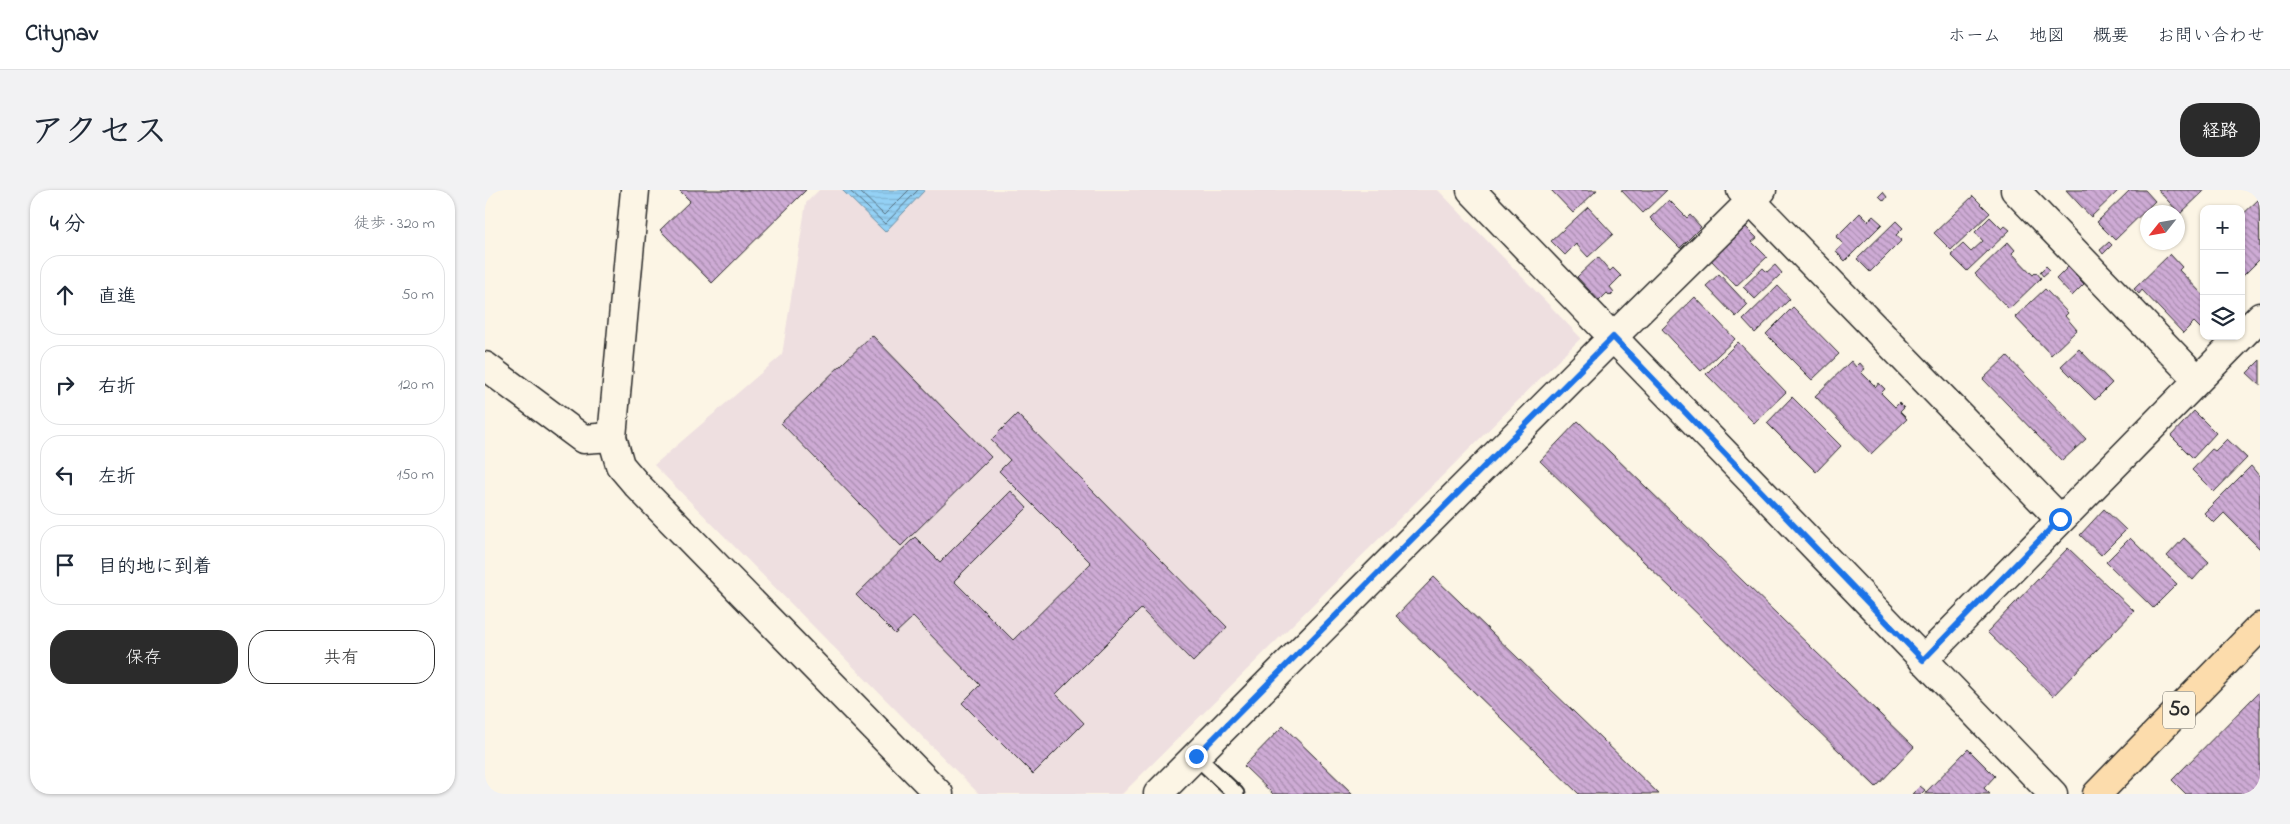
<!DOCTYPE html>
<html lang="ja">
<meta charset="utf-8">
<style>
body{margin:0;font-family:"Indie Flower","Klee One",sans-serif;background:#f2f2f3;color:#1f2937}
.controls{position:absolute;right:15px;top:15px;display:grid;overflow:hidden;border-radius:10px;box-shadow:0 1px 4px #0004}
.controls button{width:45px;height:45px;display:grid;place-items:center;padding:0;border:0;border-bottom:1px solid #e0e1e3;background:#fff;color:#1f2937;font:25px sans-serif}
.compass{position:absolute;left:1655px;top:15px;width:45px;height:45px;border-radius:50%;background:#fff;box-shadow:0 1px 4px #0004;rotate:239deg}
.stop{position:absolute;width:15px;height:15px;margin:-11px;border:4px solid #1a73e8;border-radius:50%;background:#fff}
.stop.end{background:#1a73e8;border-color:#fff;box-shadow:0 1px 5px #0008}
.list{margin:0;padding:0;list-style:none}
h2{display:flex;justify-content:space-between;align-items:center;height:65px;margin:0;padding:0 20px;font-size:21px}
h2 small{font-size:16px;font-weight:400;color:#747a83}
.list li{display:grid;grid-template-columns:32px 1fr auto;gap:15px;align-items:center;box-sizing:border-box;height:80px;margin:0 10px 10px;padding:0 10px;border:1px solid #e0e1e3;border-radius:20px}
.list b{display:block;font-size:19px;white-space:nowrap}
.list em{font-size:16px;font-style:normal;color:#747a83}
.actions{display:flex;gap:10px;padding:15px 20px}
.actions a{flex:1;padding:11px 0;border:1px solid #2b2b2b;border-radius:20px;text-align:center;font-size:18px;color:#2b2b2b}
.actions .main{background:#2b2b2b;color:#fff}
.icon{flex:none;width:28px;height:28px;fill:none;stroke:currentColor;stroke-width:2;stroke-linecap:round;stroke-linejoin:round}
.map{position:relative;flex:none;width:1775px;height:604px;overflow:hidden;border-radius:20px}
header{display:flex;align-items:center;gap:30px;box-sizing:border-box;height:70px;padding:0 25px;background:#fff;border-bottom:1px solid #e0e1e3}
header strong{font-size:24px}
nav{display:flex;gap:28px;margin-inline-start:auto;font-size:18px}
.intro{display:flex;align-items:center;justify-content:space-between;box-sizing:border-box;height:120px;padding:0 30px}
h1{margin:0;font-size:35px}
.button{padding:12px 22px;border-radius:20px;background:#2b2b2b;color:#fff;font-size:18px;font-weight:700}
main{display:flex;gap:30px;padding:0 30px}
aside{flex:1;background:#fff;border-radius:20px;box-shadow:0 1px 4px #0004}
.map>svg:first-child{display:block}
.built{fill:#eedfe0}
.water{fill:url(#water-rules);stroke:#6a8fa4}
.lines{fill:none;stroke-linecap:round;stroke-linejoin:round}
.shore{stroke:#556d7c;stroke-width:1}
.building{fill:url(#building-back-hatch);stroke:#2b2b2b}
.lane-casing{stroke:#2b2b2b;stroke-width:19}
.street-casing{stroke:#2b2b2b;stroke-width:31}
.secondary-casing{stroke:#2b2b2b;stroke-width:31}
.primary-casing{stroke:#2b2b2b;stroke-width:31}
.lane{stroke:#fcf5e5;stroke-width:15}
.street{stroke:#fcf5e5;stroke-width:28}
.secondary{stroke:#fcf5e5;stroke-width:28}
.primary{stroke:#fcdcac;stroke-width:28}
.route{stroke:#1a73e8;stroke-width:6}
.labels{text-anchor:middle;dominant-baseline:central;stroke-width:4.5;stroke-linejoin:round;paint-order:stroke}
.shield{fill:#fcf5e5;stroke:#6a6863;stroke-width:1}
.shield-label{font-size:21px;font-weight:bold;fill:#2b2b2b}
</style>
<header>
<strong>Citynav</strong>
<nav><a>ホーム</a><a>地図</a><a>概要</a><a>お問い合わせ</a></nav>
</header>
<div class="intro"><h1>アクセス</h1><a class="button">経路</a></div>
<main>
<aside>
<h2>4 分<small>徒歩 · 320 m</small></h2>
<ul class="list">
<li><svg class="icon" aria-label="ahead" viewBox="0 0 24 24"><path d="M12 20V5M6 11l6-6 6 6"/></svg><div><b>直進</b></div><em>50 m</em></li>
<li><svg class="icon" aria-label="right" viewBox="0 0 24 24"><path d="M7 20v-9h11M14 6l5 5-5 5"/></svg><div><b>右折</b></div><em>120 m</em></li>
<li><svg class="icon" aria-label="left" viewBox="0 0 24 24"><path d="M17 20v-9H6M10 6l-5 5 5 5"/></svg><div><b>左折</b></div><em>150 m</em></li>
<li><svg class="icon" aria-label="arrive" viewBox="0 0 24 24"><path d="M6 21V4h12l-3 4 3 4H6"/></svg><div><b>目的地に到着</b></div></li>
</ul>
<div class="actions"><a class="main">保存</a><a>共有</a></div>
</aside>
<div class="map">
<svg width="1775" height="604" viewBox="0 0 1775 604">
<defs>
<pattern id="water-rules" width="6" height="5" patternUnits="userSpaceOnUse" patternTransform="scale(1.25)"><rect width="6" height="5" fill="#94d1f5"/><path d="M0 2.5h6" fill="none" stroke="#80b4d2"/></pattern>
<pattern id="building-back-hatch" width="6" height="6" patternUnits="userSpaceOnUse" patternTransform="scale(1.25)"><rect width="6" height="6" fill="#ceabd5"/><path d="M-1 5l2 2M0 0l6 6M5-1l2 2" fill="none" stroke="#a78bad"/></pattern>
</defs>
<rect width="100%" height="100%" fill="#fcf5e5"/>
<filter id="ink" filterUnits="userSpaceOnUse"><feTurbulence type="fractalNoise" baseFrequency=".02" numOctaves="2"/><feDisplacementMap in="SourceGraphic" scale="10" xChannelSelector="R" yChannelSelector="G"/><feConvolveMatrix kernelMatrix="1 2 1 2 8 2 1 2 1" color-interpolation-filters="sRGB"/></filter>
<g filter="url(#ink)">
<path class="built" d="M334,0H953L1096,148L637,604H494L169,275L297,165L321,13Z"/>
<path class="water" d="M357,0H440L400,42Z"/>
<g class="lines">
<path class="shore" d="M364,0L400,34L433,0
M373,0L399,25L424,0"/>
</g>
<path class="building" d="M194,0H321L227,93L175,40L205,11Z
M1066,0H1112L1088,23Z
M1136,0H1182L1158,23Z
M1581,0H1634L1606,27Z
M1645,0H1660L1670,11L1630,50L1612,32Z
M1673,0H1720L1695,24Z
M1398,2L1402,7L1399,11L1394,6Z
M1488,6L1505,23L1466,60L1449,43Z
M1774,9L1775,69L1757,87L1756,26Z
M1184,10L1202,28L1205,25L1216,37L1195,58L1165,28Z
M1103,17L1128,44L1103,67L1091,54L1080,65L1066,51Z
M1375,23L1383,31L1388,26L1397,34L1360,71L1351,62L1358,54L1351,47Z
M1505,27L1517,39L1520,36L1525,40L1482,81L1466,65L1478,54L1486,62L1498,51L1490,42Z
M1411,31L1418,38L1411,45L1417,50L1385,82L1372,69Z
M1261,37L1272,48L1267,52L1282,67L1251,96L1226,70Z
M1523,52L1530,60L1527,63L1548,85L1551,82L1556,88L1524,119L1490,84Z
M1624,52L1627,55L1618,64L1615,60Z
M1685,64L1697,77L1694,80L1719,106V142L1709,132L1698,143L1657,100L1654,104L1649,99Z
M1113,67L1125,81L1128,78L1136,86L1125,97L1129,102L1125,106L1122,103L1114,111L1092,87Z
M1290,75L1297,83L1270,109L1258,97L1278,78L1282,82Z
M1561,76L1565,80L1558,86L1555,82Z
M1583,77L1599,94L1587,106L1571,89Z
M1234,84L1263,115L1251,127L1221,96Z
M1293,96L1305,109L1270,143L1258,130Z
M1560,99L1583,123L1580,126L1592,140L1566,165L1530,127Z
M1210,107L1250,149L1216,181L1177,139Z
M1308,117L1354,164L1327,190L1281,144Z
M387,145L506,267L416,356L296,233Z
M1253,152L1301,202L1269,233L1221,184Z
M1594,159L1627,193L1610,210L1576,176Z
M1522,166L1601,249L1577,271L1498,189Z
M1775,170V195L1762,183Z
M1366,171L1371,177L1375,173L1380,179L1376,182L1391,197L1394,193L1400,199L1396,203L1410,217L1414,213L1419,218L1415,222L1422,229L1386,264L1330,206Z
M1307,207L1356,256L1331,282L1282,233Z
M1709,221L1731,243L1708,268L1686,246Z
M532,224L742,437L708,472L656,419L571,504L599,533L548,584L477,513L495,495L428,427L410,444L371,405L430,347L455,372L526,301L542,318L469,391L528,450L606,373L514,281L525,270L506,250Z
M1093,231L1429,557L1391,597L1055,271Z
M1742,249L1762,268L1729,302L1707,280L1727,259L1730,261Z
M1766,276L1775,287V359L1739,323L1729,333L1719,323Z
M1619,319L1641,340L1616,365L1595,345Z
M1645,348L1692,394L1668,418L1621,372Z
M1699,348L1724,372L1708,390L1682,366Z
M1583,358L1649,421L1568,506L1502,442Z
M949,387L1174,604H1094L911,426Z
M1775,501V604H1701L1687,590Z
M798,536L868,604H788L759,576Z
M1483,559L1510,586L1499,598L1505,604H1439Z
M1435,596L1440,600L1436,604H1427Z"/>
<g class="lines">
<g class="lane-casing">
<path id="lane" d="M711,566L751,604"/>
</g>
<g class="street-casing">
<path id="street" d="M1256,0L1575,329
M1530,0L1713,190
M1128,147L1277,0
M0,176L98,249L127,247
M1438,470L1775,127"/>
</g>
<g class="secondary-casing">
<path id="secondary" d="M150,0L127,247L135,275L152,295L454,604
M986,0L1568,604
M673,604L1128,147"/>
</g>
<g class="primary-casing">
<path id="primary" d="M1612,604L1775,437"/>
</g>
<use href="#lane" class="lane"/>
<use href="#street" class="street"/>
<use href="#secondary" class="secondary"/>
<use href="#primary" class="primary"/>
</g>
</g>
<g class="lines" filter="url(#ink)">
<path class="route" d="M711,566L1128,147L1438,470L1575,329"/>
</g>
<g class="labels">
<rect class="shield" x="1678" y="501.5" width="32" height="37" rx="4"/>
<g class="shield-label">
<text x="1694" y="520">50</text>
</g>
</g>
</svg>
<div class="controls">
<button>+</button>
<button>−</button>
<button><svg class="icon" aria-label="layers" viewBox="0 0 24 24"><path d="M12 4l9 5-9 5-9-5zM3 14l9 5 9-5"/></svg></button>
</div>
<svg class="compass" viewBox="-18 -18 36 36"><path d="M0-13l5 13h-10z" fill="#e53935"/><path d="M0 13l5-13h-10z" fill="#747a83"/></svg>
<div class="stop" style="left:1575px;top:329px"></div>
<div class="stop end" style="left:711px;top:566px"></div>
</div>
</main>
